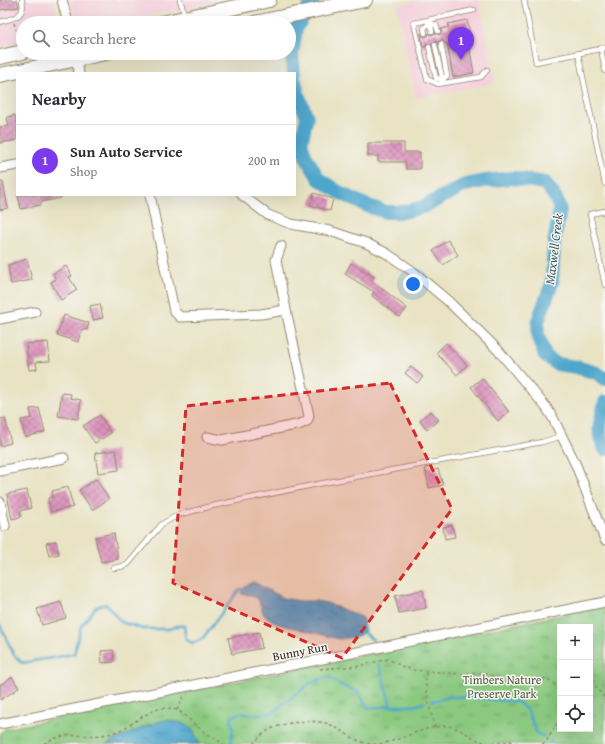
<!DOCTYPE html>
<meta charset="utf-8">
<style>
body{margin:0;font-family:"Gentium Book Plus",serif;background:#f2f2f3;color:#2b2b33}
.controls{position:absolute;right:12px;bottom:12px;display:grid;overflow:hidden;border-radius:0px;box-shadow:0 4px 16px #0002}
.controls button{width:36px;height:36px;display:grid;place-items:center;padding:0;border:0;border-bottom:1px solid #e1e1e2;background:#fff;color:#2b2b33;font:20px sans-serif}
.you{position:absolute;left:413px;top:284px;width:14px;height:14px;margin:-10px;border:3px solid #fff;border-radius:50%;background:#1a73e8;box-shadow:0 0 0 6px #1a73e833}
.badge{display:grid;place-items:center;width:26px;height:26px;border-radius:50%;background:#7c3aed;color:#fff;font-size:13px;font-weight:700}
.pin{position:absolute;translate:-50% -33px;filter:drop-shadow(0 1px 2px #0008)}
.pin::after{content:'';position:absolute;top:21px;width:14px;height:12px;background:inherit;clip-path:polygon(0 0,100% 0,50% 100%)}
.list{margin:0;padding:0;list-style:none}
h2{display:flex;justify-content:space-between;align-items:center;height:52px;margin:0;padding:0 16px;font-size:17px}
h2 small{font-size:13px;font-weight:400;color:#7c7c81}
.list li{display:grid;grid-template-columns:26px 1fr auto;gap:12px;align-items:center;box-sizing:border-box;height:72px;padding:0 16px;border-top:1px solid #e1e1e2}
.list b{display:block;font-size:15px;white-space:nowrap}
.list p{margin:0;font-size:13px;white-space:nowrap;color:#7c7c81}
.list em{font-size:13px;font-style:normal;color:#7c7c81}
.icon{flex:none;width:22px;height:22px;fill:none;stroke:currentColor;stroke-width:2;stroke-linecap:round;stroke-linejoin:round}
.map{position:relative;flex:none;width:605px;height:744px;overflow:hidden}
.search{position:absolute;background:#fff;box-shadow:0 4px 16px #0002;left:16px;top:16px;width:280px;height:44px;display:flex;align-items:center;gap:10px;box-sizing:border-box;padding:0 14px;border-radius:22px;color:#7c7c81;font-size:15px}
.panel{position:absolute;background:#fff;box-shadow:0 4px 16px #0002;left:16px;top:72px;width:280px;height:124px;border-radius:0px}
.map>svg:first-child{display:block}
.built{fill:#f5cfdb}
.grass{fill:url(#grass-tufts);stroke:#627a4e;fill-rule:evenodd}
.water{fill:url(#water-ripples);stroke:#466875}
.lines{fill:none;stroke-linecap:round;stroke-linejoin:round}
.stream{stroke:#50a6cc;stroke-width:2.5}
.river{stroke:#50a6cc;stroke-width:14}
.building{fill:url(#building-cross-hatch)}
.service-casing{stroke:#928671;stroke-width:6}
.minor-casing{stroke:#928671;stroke-width:11}
.primary-casing{stroke:#928671;stroke-width:16}
.path{stroke:#928671;stroke-width:1.5;stroke-dasharray:3 3;stroke-linecap:butt}
.service{stroke:#fff;stroke-width:4.5}
.minor{stroke:#fff;stroke-width:9}
.primary{stroke:#fff;stroke-width:14}
.marked{fill:#d62828;fill-opacity:0.2;stroke:#d62828;stroke-width:3;stroke-dasharray:8 5;stroke-linejoin:round}
.labels{text-anchor:middle;dominant-baseline:central;stroke-width:3;stroke-linejoin:round;paint-order:stroke}
.street-label{font-size:12px;fill:#3b2a1e;stroke:#f6f6f2}
.park-label{font-size:12px;fill:#535a3b;stroke:#f6f6f2}
.water-label{font-size:13px;font-style:italic;fill:#435c64;stroke:#f6f6f2}
</style>
<div class="map">
<svg width="605" height="744" viewBox="0 0 605 744">
<defs>
<pattern id="grass-tufts" width="24" height="20" patternUnits="userSpaceOnUse"><rect width="24" height="20" fill="#8ac97f"/><path d="M3 7l-1-3M5 7V3M7 7l1-3M15 17l-1-3M17 17v-4M19 17l1-3" fill="none" stroke="#72a367"/></pattern>
<pattern id="water-ripples" width="26" height="14" patternUnits="userSpaceOnUse"><rect width="26" height="14" fill="#50a6cc"/><path d="M2 4q2-2 4 0t4 0M15 11q2-2 4 0t4 0" fill="none" stroke="#4487a5"/></pattern>
<pattern id="building-cross-hatch" width="8" height="8" patternUnits="userSpaceOnUse"><rect width="8" height="8" fill="#db92bc"/><path d="M0 0l8 8M0 8l8-8" fill="none" stroke="#b37798"/></pattern>
</defs>
<rect width="100%" height="100%" fill="#f6f6f2"/>
<filter id="ink" filterUnits="userSpaceOnUse"><feTurbulence type="fractalNoise" baseFrequency=".025" numOctaves="2"/><feDisplacementMap in="SourceGraphic" scale="8" xChannelSelector="R" yChannelSelector="G"/><feConvolveMatrix kernelMatrix="1 2 1 2 8 2 1 2 1" color-interpolation-filters="sRGB"/></filter>
<filter id="wash" filterUnits="userSpaceOnUse"><feTurbulence type="fractalNoise" baseFrequency=".012" numOctaves="4" result="noise"/><feDisplacementMap in="SourceGraphic" scale="16" xChannelSelector="R" yChannelSelector="G"/><feGaussianBlur stdDeviation="0.9" result="paint"/><feColorMatrix in="noise" values="0 0 0 0 0 0 0 0 0 0 0 0 0 0 0 0 0 1.4 0 .05"/><feComposite in="paint" operator="in"/></filter>
<g filter="url(#wash)">
<rect width="100%" height="100%" fill="#e9e3c4"/>
<path class="built" d="M0,0H54L59,23H23V42L0,47Z
M70,0H222L112,23H75Z
M424,0H479L495,83L416,98L397,5Z"/>
<path class="grass" d="M605,606V744H0V734L5,729ZM560,627H590V729H560Z"/>
<path class="water" d="M254,582L283,598L300,601H316L327,603L362,617L365,631L361,634L355,637L339,639L278,624L264,615L258,599L251,595L241,594C242,588 248,584 254,582Z
M164,720C173,720 189,723 194,732C196,735 197,740 200,744H106L149,725Z"/>
<g class="lines">
<path class="stream" d="M0,625L14,655L22,663L74,654L81,626L96,607L106,604L121,622L143,629H169L177,626H184L186,640L193,643L202,639L240,589H246
M362,631L373,640
M379,664L391,706H413L424,703
M432,701L450,697H470L495,700L518,702L527,710L537,733L543,737
M550,741L554,744
M231,743L233,728L231,721L232,717L239,713L255,715L272,713L310,683L328,677L341,685L358,692L368,708L391,706"/>
<path class="river" d="M294,73L292,55L296,28L314,0
M295,81L298,95L307,117L301,143L306,157L319,179L339,192L365,205L386,212H403L423,207L465,185L485,181L513,178L545,183L556,198L560,210L554,243L552,283L538,321V335L545,356L557,364L576,367L597,373L605,379
M605,402C601,420 595,432 605,449"/>
</g>
<g id="blocks">
<path class="building" d="M0,0H17L19,7L0,10Z
M467,20L471,38L468,39L474,73L453,77L447,43H445L442,40L438,42L435,41L431,44H427L425,47H423L421,33L424,37L428,36L429,33L431,35L435,33L439,35L442,32L441,29L449,27L448,24Z
M15,115L17,123V140L0,143V127L9,126L7,117Z
M368,143H404V152H420V169H406V162H378V156H368Z
M0,182H3L8,208L0,210Z
M314,193L333,199L330,211L310,205Z
M18,195H61V198L41,202V205L21,209Z
M448,240L458,255L443,265L433,251Z
M27,259L32,280L11,284L8,265Z
M351,263L374,277L372,281L407,308L400,317L372,296L374,292L345,274Z
M66,266L72,276L69,277L77,290L61,300L51,282L56,279L53,274Z
M100,304L103,318L93,320L90,306Z
M64,315L89,323L87,330L82,329L78,342L57,335Z
M48,342L50,361L36,362L37,369L29,370L26,344Z
M446,343L467,365L457,375L436,353Z
M411,367L423,377L417,383L405,373Z
M482,378L509,412L498,421L471,387Z
M62,393L71,394L70,398L81,400L78,419L58,416Z
M39,408L45,432L25,437L21,420L32,418L30,409Z
M431,411L439,420L427,430L420,420Z
M100,415L111,433L95,443L83,426Z
M5,418L11,443L0,446V419Z
M116,450L119,470L98,473L95,453Z
M431,467L432,471L438,469L443,485L429,488L425,468Z
M96,479L109,499L92,510L79,490Z
M68,487L73,507L51,512L48,498L53,497L52,491Z
M27,490L31,508L20,511L21,517L12,519L7,494Z
M452,525L455,537L445,539L443,527Z
M114,533L118,559L101,562L95,537Z
M56,541L59,554L49,556L46,543Z
M423,590L426,608L399,613L395,596Z
M61,602L66,618L42,625L37,609Z
M259,632L262,648L232,654L228,638Z
M113,650L114,662L102,663L101,651Z
M12,677L19,688L0,700V685Z"/>
</g>
</g>
<g filter="url(#ink)">
<use href="#blocks" fill-opacity="0" stroke="#928671" stroke-width="1"/>
<g class="lines">
<g class="service-casing">
<path id="service" d="M180,0L185,16
M524,0L536,62L605,48
M474,10L414,23L427,79L438,84L481,77L487,70
M430,21L432,31
M0,22C13,18 26,17 22,0
M425,33L424,28L430,23L436,25L438,31
M435,45L443,82
M429,47L436,78L442,80L447,76L441,44
M601,48L605,71
M578,53L605,184
M605,211L590,214L605,285
M114,568L124,566L128,564L155,532L162,524L178,515L212,506L318,484L542,442L562,436"/>
</g>
<g class="minor-casing">
<path id="minor" d="M62,0L68,23
M75,55L79,73
M0,168L17,165
M150,195L174,311L180,317L261,314L286,310L276,260L281,246
M242,195L268,215L291,224L330,231L366,243L386,253L411,270L448,301L498,350L546,407L553,418L576,465L605,540
M0,319L35,312
M207,437L222,440L301,424L307,421L309,416L286,310
M0,471L64,458
M0,502L5,526
M0,724L605,602"/>
</g>
<g class="primary-casing">
<path id="primary" d="M161,23L269,0
M254,23L365,0
M0,57L23,52
M0,75L106,53"/>
</g>
<path class="path" d="M14,23L16,30
M590,656C594,677 589,681 605,698
M320,669L358,666L388,659L403,667L414,670L463,674L479,673L490,675L505,682L537,678L545,679L552,682L560,689
M426,672C424,691 430,708 435,727
M177,710L184,695
M44,744C67,728 91,741 115,732C135,726 153,701 177,710C184,713 191,722 198,727C206,733 215,739 224,744
M253,744C258,739 263,733 269,730C284,722 316,718 331,725C345,732 356,743 373,744C398,744 419,727 443,726C461,725 473,742 491,744
M492,744L510,741L522,744
M542,744L546,742L560,719"/>
<use href="#service" class="service"/>
<use href="#minor" class="minor"/>
<use href="#primary" class="primary"/>
</g>
</g>
<path class="marked" d="M390,383L452,509L342,658L173,583L186,406Z"/>
<g class="labels">
<g class="street-label">
<text transform="translate(300 651) rotate(-11)">Bunny Run</text>
</g>
<g class="park-label">
<text x="502" y="679">Timbers Nature<tspan x="502" dy="14">Preserve Park</tspan></text>
</g>
<g class="water-label">
<text transform="translate(554 249) rotate(-83)">Maxwell Creek</text>
</g>
</g>
</svg>
<div class="controls">
<button>+</button>
<button>−</button>
<button><svg class="icon" aria-label="locate" viewBox="0 0 24 24"><circle cx="12" cy="12" r="6"/><path d="M12 2v4M12 18v4M2 12h4M18 12h4"/></svg></button>
</div>
<div class="you"></div>
<div class="pin badge" style="left:461px;top:60px">1</div>
<div class="search"><svg class="icon" aria-label="search" viewBox="0 0 24 24"><circle cx="10" cy="10" r="6"/><path d="M15 15l6 6"/></svg>Search here</div>
<section class="panel">
<h2>Nearby<small></small></h2>
<ul class="list">
<li><span class="badge">1</span><div><b>Sun Auto Service</b><p>Shop</p></div><em>200 m</em></li>
</ul>
</section>
</div>
